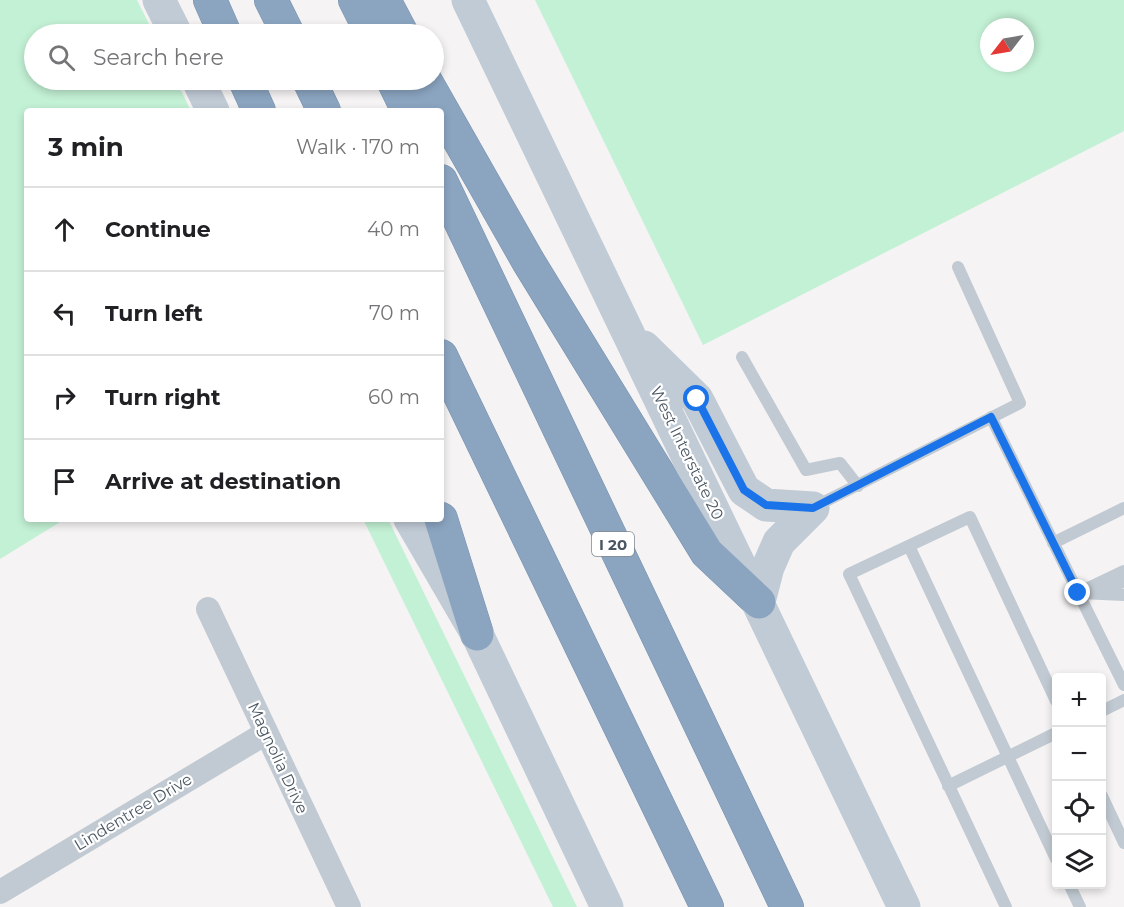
<!DOCTYPE html>
<meta charset="utf-8">
<style>
body{margin:0;font-family:Montserrat,sans-serif;background:#f2f2f2;color:#202124}
.controls{position:absolute;right:18px;bottom:18px;display:grid;overflow:hidden;border-radius:6px;box-shadow:0 3px 9px #0003}
.controls button{width:54px;height:54px;display:grid;place-items:center;padding:0;border:0;border-bottom:2px solid #e0e0e0;background:#fff;color:#202124;font:30px sans-serif}
.compass{position:absolute;left:980px;top:18px;width:54px;height:54px;border-radius:50%;background:#fff;box-shadow:0 3px 9px #0003;rotate:239deg}
.stop{position:absolute;width:18px;height:18px;margin:-14px;border:4px solid #1a73e8;border-radius:50%;background:#fff}
.stop.end{background:#1a73e8;border-color:#fff;box-shadow:0 2px 6px #0008}
.list{margin:0;padding:0;list-style:none}
h2{display:flex;justify-content:space-between;align-items:center;height:78px;margin:0;padding:0 24px;font-size:26px}
h2 small{font-size:20px;font-weight:400;color:#757577}
.list li{display:grid;grid-template-columns:39px 1fr auto;gap:18px;align-items:center;box-sizing:border-box;height:84px;padding:0 24px;border-top:2px solid #e0e0e0}
.list b{display:block;font-size:22px;white-space:nowrap}
.list em{font-size:20px;font-style:normal;color:#757577}
.icon{flex:none;width:33px;height:33px;fill:none;stroke:currentColor;stroke-width:2;stroke-linecap:round;stroke-linejoin:round}
.map{position:relative;flex:none;width:1124px;height:907px;overflow:hidden}
.search{position:absolute;background:#fff;box-shadow:0 3px 9px #0003;left:24px;top:24px;width:420px;height:66px;display:flex;align-items:center;gap:15px;box-sizing:border-box;padding:0 21px;border-radius:33px;color:#757577;font-size:22px}
.panel{position:absolute;background:#fff;box-shadow:0 3px 9px #0003;left:24px;top:108px;width:420px;height:414px;border-radius:6px}
.map>svg:first-child{display:block}
.green{fill:#c3f1d5;fill-rule:evenodd}
.lines{fill:none;stroke-linecap:round;stroke-linejoin:round}
.highway-casing{stroke:#7690ad;stroke-width:34}
.lane{stroke:#c1cad2;stroke-width:12}
.street{stroke:#c1cad2;stroke-width:24}
.secondary{stroke:#c1cbd6;stroke-width:33}
.highway{stroke:#8ba5c1;stroke-width:33}
.route{stroke:#1a73e8;stroke-width:8}
.labels{text-anchor:middle;dominant-baseline:central;stroke-width:4.5;stroke-linejoin:round;paint-order:stroke}
.shield{fill:#fff;stroke:#808990;stroke-width:1.5}
.shield-label{font-size:15px;font-weight:bold;fill:#4a5661}
.street-label{font-size:16px;fill:#4a5661;stroke:#fff}
</style>
<div class="map">
<svg width="1124" height="907" viewBox="0 0 1124 907">
<rect width="100%" height="100%" fill="#f5f3f3"/>
<path class="green" d="M0,0H137L154,34H34V80H176L191,111H27V519H65L0,559Z
M535,0H1124V131L703,345ZM989,27H1025V63H989Z
M363,519H388L577,907H553Z"/>
<g class="lines">
<g class="highway-casing">
<path id="highway" d="M210,0L225,34
M271,0L288,34
M355,0L372,34
M384,0L402,34
M245,80L259,111
M309,80L324,111
M393,80L408,111
M425,80L528,261L707,553L759,602
M441,181L787,907
M441,356L707,907
M441,519L477,634"/>
</g>
<path class="lane" d="M742,357L806,470L840,463L858,486
M991,417L1124,685
M814,507L1020,403L958,267
M1053,543L1124,508
M909,546L1056,859
M1103,587L1124,582
M1078,593L1124,571
M1080,593L1124,595
M1102,711L1124,700
M948,786L1056,733
M1102,796L1124,843
M1069,884L1080,907
M1006,907L849,574L970,517L1056,701"/>
<path class="street" d="M208,609L349,907
M0,892L266,733"/>
<path class="secondary" d="M159,0L176,34
M468,0L904,907
M198,80L213,111
M644,347L697,399L744,490L766,505L813,508
M410,519L477,634L607,907
M759,602L768,567L779,542L813,508"/>
<use href="#highway" class="highway"/>
</g>
<g class="lines">
<path class="route" d="M697,399L744,490L766,505L813,508L991,417L1078,593"/>
</g>
<g class="labels">
<rect class="shield" x="592" y="532" width="42" height="24" rx="4.5"/>
<g class="shield-label">
<text x="613" y="544">I 20</text>
</g>
<g class="street-label">
<text transform="translate(687 453) rotate(64)">West Interstate 20</text>
<text transform="translate(278 758) rotate(65)">Magnolia Drive</text>
<text transform="translate(133 812) rotate(-31)">Lindentree Drive</text>
</g>
</g>
</svg>
<div class="controls">
<button>+</button>
<button>−</button>
<button><svg class="icon" aria-label="locate" viewBox="0 0 24 24"><circle cx="12" cy="12" r="6"/><path d="M12 2v4M12 18v4M2 12h4M18 12h4"/></svg></button>
<button><svg class="icon" aria-label="layers" viewBox="0 0 24 24"><path d="M12 4l9 5-9 5-9-5zM3 14l9 5 9-5"/></svg></button>
</div>
<svg class="compass" viewBox="-18 -18 36 36"><path d="M0-13l5 13h-10z" fill="#e53935"/><path d="M0 13l5-13h-10z" fill="#757577"/></svg>
<div class="stop" style="left:697px;top:399px"></div>
<div class="stop end" style="left:1078px;top:593px"></div>
<div class="search"><svg class="icon" aria-label="search" viewBox="0 0 24 24"><circle cx="10" cy="10" r="6"/><path d="M15 15l6 6"/></svg>Search here</div>
<section class="panel">
<h2>3 min<small>Walk · 170 m</small></h2>
<ul class="list">
<li><svg class="icon" aria-label="ahead" viewBox="0 0 24 24"><path d="M12 20V5M6 11l6-6 6 6"/></svg><div><b>Continue</b></div><em>40 m</em></li>
<li><svg class="icon" aria-label="left" viewBox="0 0 24 24"><path d="M17 20v-9H6M10 6l-5 5 5 5"/></svg><div><b>Turn left</b></div><em>70 m</em></li>
<li><svg class="icon" aria-label="right" viewBox="0 0 24 24"><path d="M7 20v-9h11M14 6l5 5-5 5"/></svg><div><b>Turn right</b></div><em>60 m</em></li>
<li><svg class="icon" aria-label="arrive" viewBox="0 0 24 24"><path d="M6 21V4h12l-3 4 3 4H6"/></svg><div><b>Arrive at destination</b></div></li>
</ul>
</section>
</div>
